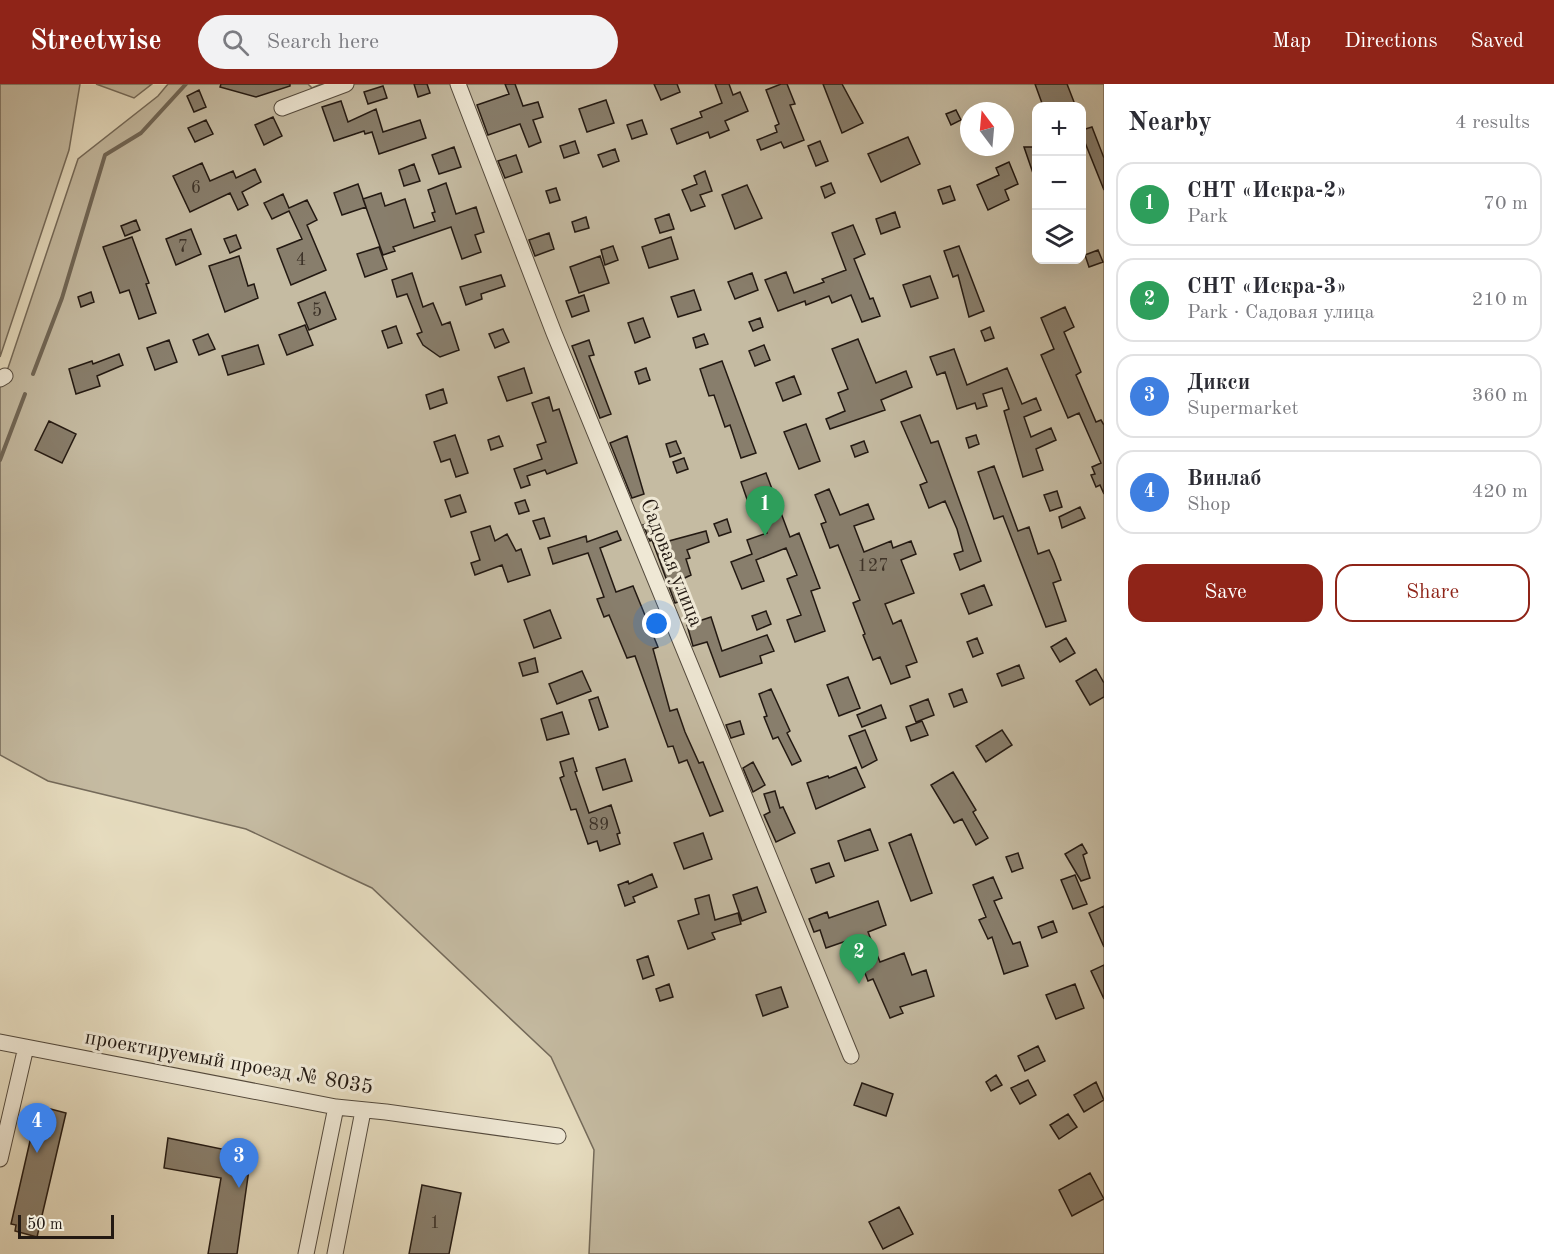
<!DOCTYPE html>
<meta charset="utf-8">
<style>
body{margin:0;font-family:"Old Standard TT",serif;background:#f2f2f3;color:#2b2b33}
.controls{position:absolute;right:18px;top:18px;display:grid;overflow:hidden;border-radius:12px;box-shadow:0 6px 24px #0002}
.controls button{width:54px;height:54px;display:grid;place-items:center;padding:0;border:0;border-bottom:2px solid #e1e1e2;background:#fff;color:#2b2b33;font:30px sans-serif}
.compass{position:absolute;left:960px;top:18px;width:54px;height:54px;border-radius:50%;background:#fff;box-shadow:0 6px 24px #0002;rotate:344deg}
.scale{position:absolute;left:18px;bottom:15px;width:96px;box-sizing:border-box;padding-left:6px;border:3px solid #231912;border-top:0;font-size:16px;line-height:21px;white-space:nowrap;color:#231912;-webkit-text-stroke:4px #efe8d5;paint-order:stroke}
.you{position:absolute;left:657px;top:540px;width:21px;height:21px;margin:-15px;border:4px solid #fff;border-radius:50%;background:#1a73e8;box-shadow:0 0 0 9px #1a73e833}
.badge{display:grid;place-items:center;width:39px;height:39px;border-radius:50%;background:#8f2418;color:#fff;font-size:20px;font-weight:700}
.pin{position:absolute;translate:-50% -50px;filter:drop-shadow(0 2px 3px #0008)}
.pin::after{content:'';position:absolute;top:32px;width:21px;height:18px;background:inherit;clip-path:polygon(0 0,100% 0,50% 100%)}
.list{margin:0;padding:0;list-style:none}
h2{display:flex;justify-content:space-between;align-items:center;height:78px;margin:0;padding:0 24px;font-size:26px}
h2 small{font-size:20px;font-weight:400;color:#7c7c81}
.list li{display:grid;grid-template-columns:39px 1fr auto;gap:18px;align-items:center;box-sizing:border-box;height:84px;margin:0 12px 12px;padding:0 12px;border:2px solid #e1e1e2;border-radius:18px}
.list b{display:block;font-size:22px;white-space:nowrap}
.list p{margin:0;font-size:20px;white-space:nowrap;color:#7c7c81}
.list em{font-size:20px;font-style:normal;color:#7c7c81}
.actions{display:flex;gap:12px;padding:18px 24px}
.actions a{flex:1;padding:14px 0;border:2px solid #8f2418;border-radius:18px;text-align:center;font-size:21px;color:#8f2418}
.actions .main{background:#8f2418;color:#fff}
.icon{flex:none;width:33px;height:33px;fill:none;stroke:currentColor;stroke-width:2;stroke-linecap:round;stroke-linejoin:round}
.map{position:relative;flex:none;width:1104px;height:1170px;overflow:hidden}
header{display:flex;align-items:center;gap:36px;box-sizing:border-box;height:84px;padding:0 30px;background:#8f2418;color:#fff}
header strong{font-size:28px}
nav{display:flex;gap:33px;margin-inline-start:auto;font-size:21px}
.search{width:420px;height:54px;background:#f2f2f3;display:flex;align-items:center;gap:15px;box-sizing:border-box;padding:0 21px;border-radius:33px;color:#7c7c81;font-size:22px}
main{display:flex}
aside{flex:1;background:#fff}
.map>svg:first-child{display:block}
.green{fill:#c5bba2;stroke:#746a5a;stroke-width:1.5;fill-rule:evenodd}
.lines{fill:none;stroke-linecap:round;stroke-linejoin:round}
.stream{stroke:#706656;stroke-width:4}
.building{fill:#887e6c;stroke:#231912;stroke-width:1.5}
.street-casing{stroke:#544a3d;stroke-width:17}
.street{stroke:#efe8d5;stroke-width:15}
.labels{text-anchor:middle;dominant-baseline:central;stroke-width:6;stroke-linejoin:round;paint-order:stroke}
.number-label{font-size:18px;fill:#3c3228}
.street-label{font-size:21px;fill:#231912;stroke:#efe8d5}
</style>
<header>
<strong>Streetwise</strong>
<div class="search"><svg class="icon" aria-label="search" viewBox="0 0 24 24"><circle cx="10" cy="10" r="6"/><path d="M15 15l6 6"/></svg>Search here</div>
<nav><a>Map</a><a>Directions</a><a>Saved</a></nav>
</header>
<main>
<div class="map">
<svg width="1104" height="1170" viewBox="0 0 1104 1170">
<rect width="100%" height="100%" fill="#e6dcbf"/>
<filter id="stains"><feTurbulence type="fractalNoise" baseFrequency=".00333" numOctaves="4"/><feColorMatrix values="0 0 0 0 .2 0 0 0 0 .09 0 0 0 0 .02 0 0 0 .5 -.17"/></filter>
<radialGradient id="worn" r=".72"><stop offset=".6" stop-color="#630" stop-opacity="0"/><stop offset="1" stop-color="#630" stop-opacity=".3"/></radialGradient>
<path class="green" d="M0,0H80L69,66L0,273Z
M96,0H152L134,14Z
M168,0H308L312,4L321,0H1104V1170H589L594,1066L551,973L372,804L246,745L48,697L0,671V302L4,296L78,75L158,12ZM1036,22H1082V176H1036ZM969,27H1005V63H969Z"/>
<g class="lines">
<path class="stream" d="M33,290L62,214L105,71L141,49L186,0
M0,376L25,310"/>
</g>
<path class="building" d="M221,0H290V2L256,13L220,3Z
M414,0H427L430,9L418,13Z
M505,0H515L523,22L538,18L543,33L533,36L541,58L529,63L520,40L488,51L477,21L509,10Z
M654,0H677L680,8L661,16Z
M715,0H729L733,11L740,8L748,27L725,37L729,46L710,54L708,48L677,60L671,45L702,33L700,28L722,19Z
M781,0H787L795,20L790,21L804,56L784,64L781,58L761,66L757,56L777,48L775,42L779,40L766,6Z
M823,0H842L863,39L842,49Z
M1035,0H1067L1074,18L1063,22H1043Z
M383,2L387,14L368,20L364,8Z
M199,6L206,23L194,28L187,12Z
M606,16L614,39L587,48L579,25Z
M341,17L348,38L376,25L383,48L420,36L426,54L379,70L372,48L365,50L364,47L334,57L322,23Z
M956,26L961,36L951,41L946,30Z
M273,33L282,52L264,61L255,41Z
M206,36L213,50L195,58L188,44Z
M642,36L647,50L632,55L627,41Z
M1092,43L1104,74V106L1082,51V46Z
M908,53L920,80L881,98L868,70Z
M575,57L579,69L564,74L560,62Z
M820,57L828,77L816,82L808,62Z
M454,63L461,83L439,90L432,71Z
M1024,63H1036V94L1035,95Z
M615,65L619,77L603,83L598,71Z
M516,71L522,88L505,94L498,77Z
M1009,78L1018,100L1005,106L1009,116L988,126L977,101L999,91L996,84Z
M202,79L210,97L233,87L236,94L255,85L261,98L242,108L248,121L238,126L230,109L190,128L173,92Z
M414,80L420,97L404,102L399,86Z
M705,87L712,107L700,111L705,122L691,127L682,106L697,100L694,92Z
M446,99L456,130L476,123L484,148L475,151L481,168L462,175L451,143L393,163L395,167L383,171L363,115L381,109L385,122L405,115L414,144L435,137L432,129L435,128L428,106Z
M831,99L835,109L825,114L821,103Z
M358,100L366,123L342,131L334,109Z
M747,101L762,134L735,145L722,111Z
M950,102L955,116L943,120L938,106Z
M556,104L560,116L550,119L546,107Z
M283,110L289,124L307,116L317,136L307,141L326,186L291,201L277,165L302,155L289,127L272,135L264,119Z
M895,128L900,143L881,150L876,135Z
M669,130L674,145L660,149L655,135Z
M586,133L589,144L575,148L572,138Z
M136,136L140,146L125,152L121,142Z
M853,141L865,170L854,175L870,215L873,214L880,232L862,238L851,211L832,219L829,212L806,221L805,217L778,227L765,196L786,188L794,209L824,198L822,195L846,186L832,149Z
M191,145L201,170L176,181L166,155Z
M549,149L554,165L535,172L529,156Z
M236,151L241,164L230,169L224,155Z
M132,153L149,199L146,200L156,229L139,235L129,206L120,209L103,163Z
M671,153L678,175L649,184L642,163Z
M613,162L618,176L605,181L601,166Z
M959,162L984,227L969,233L958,191L953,193L944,167Z
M379,163L387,185L365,193L357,170Z
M1098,166L1103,178L1089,183L1085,171Z
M239,172L248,202L254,200L258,214L225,228L209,182Z
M600,172L609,199L579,209L570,183Z
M412,189L423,223L433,219L442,241L450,238L459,266L440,273L423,261L417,250L422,248L407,210L397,213L392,196Z
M752,189L758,206L735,215L728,198Z
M501,191L505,202L481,210L482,215L466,221L460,203Z
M930,192L938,214L911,223L903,201Z
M694,206L701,226L678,233L671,213Z
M91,208L94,218L81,223L78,213Z
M325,208L336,235L309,246L298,219Z
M584,211L589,227L572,233L566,217Z
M1065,223L1074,243L1064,248L1081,288L1076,291L1096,338L1101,336L1104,341V410L1100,401L1096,403L1091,391L1095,390L1092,383L1101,379L1079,329L1068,334L1041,271L1054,265L1041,234Z
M643,234L650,253L635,259L628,239Z
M760,234L763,243L753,247L749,238Z
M305,241L313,261L287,271L279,251Z
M396,242L402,259L388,264L382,247Z
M990,243L994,254L985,257L981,247Z
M503,245L509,258L495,264L489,250Z
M208,250L215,265L199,271L193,256Z
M704,250L708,260L696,264L693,254Z
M858,255L876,299L906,287L912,303L881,316L885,326L830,345L826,335L845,327L838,309L848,305L832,265Z
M169,256L177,278L155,286L147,264Z
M589,256L594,271L589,272L611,330L600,334L572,262Z
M258,261L264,280L228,291L222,272Z
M764,261L770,276L755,282L749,267Z
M954,265L967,301L1007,284L1022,320L1036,314L1041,326L1024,333L1031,353L1051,344L1056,356L1036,365L1043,386L1023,393L1004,327L1009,325L1002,304L983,310L987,322L977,325L975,319L957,325L945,288L937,291L930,273Z
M119,270L123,281L97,292L100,302L76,310L69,285L92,277L93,280Z
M722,277L756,369L741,374L730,341L725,343L714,311L709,312L700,285Z
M524,284L532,309L507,317L498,293Z
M646,284L650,296L639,300L635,288Z
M794,292L801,310L783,317L776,299Z
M443,305L447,319L430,325L426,311Z
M549,313L553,327L559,325L577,379L547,390L545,386L527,392L530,401L521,404L514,385L542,375L537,361L546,358L532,319Z
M920,331L931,359L938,357L981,477L960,486L954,470L963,467L957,445L945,417L929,424L920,401L927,398L901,338Z
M49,337L76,350L62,379L35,366Z
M806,340L820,377L799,385L784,348Z
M455,351L468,389L456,393L450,375L441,378L434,358Z
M976,351L979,360L969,364L966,354Z
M499,352L503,362L491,366L488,356Z
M627,352L644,410L632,414L610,359Z
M676,357L681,369L670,373L666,360Z
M864,357L868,368L855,373L851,362Z
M684,374L688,385L677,389L673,378Z
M994,382L1018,447L1029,443L1038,470L1049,466L1054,477L1061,496L1053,499L1066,537L1046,543L1003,432L994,435L978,388Z
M766,389L790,453L799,449L820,504L811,507L825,547L795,558L787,536L801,531L787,495L797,491L786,464L756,476L764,497L742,505L731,478L752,470L747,456L767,449L756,415L748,418L741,398Z
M829,405L840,431L868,420L874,435L854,442L864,468L891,457L893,464L911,457L916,470L901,476L914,509L885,520L893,540L901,536L917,578L906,582L910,593L891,600L880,573L873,576L863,551L865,550L853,519L860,516L838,461L830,464L821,440L826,438L815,411Z
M1057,407L1062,423L1050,427L1044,411Z
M460,411L466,428L451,433L445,416Z
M525,416L529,427L519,430L515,419Z
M1080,423L1085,434L1062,444L1059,433Z
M544,434L550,452L540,455L533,437Z
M727,435L731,448L719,452L714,440Z
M657,436L665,458L706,447L709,458L687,466L690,474L686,475L691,491L674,499L681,517L675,519L652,456L650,457L643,441Z
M490,442L495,457L507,450L516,467L521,465L530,491L508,498L502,481L475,491L471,479L480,476L471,448Z
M617,447L621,456L600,464L616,508L633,502L658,563L653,565L670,627L677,625L685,648L699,679L703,678L723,727L710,732L687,676L679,679L673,662L668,663L635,572L627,574L609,531L604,533L597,515L604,513L588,469L553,480L548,464L586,452L587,458Z
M984,501L992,521L969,530L961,510Z
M550,526L561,554L534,564L524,536Z
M766,527L771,540L757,546L752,532Z
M711,533L722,567L767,551L774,567L760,572L762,579L720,593L707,558L693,562L687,541Z
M977,554L983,569L973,573L967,558Z
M1066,554L1075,569L1060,578L1051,563Z
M535,574L538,588L523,592L519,579Z
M1019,581L1024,594L1002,602L997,590Z
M1096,585L1104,599V613L1090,621L1076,597Z
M582,587L591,607L557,620L549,600Z
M848,593L860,624L839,632L827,601Z
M771,605L790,647L787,649L801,677L792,681L778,653L773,655L764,633L767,632L759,610Z
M962,605L967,618L954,623L949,610Z
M598,613L608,643L599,646L589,616Z
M928,615L934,631L916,638L910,622Z
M881,621L886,634L862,643L857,631Z
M562,628L569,650L547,656L541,635Z
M740,637L744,650L731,654L726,641Z
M922,637L928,651L911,657L906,643Z
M865,646L877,676L862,684L849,652Z
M1002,646L1012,661L986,678L976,662Z
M573,674L577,687L575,688L589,729L611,721L620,749L617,750L620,760L600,767L597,757L588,760L576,725L571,726L560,694L564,692L560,678Z
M625,675L632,697L603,706L596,684Z
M753,678L765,701L753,708L743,684Z
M856,683L865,703L816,725L807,699L828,692L829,694Z
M953,688L976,726L973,728L988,754L976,761L962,735L954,739L931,701Z
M775,707L780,724L783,723L795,749L776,758L764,731L770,728L764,710Z
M870,745L878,766L845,777L838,757Z
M703,749L712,775L684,785L674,759Z
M911,750L932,809L911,817L889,759Z
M1082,760L1087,769L1083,771L1090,794L1081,797L1065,770Z
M1018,769L1023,784L1012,788L1006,773Z
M829,779L834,792L816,799L811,785Z
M652,790L657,803L633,813L635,818L625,822L618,801L628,797L629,800Z
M1075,791L1087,820L1073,825L1061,796Z
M993,793L1002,814L994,817L1013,860L1020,858L1028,882L1004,890L992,853L988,855L979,836L986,833L973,801Z
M757,803L766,828L742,837L733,811Z
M709,811L715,836L738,829L741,840L712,849L715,855L688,865L678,837L699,830L695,815Z
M878,817L886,841L868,848L880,878L904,869L912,891L926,886L934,912L900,923L903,929L890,934L873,895L868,897L852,855L826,864L820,846L814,848L809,835L827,828L829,834Z
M1104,822V863L1089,829Z
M1053,837L1057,848L1042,854L1038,843Z
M648,872L654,891L643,895L637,876Z
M1104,881V915L1091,887Z
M669,900L673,913L660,917L656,905Z
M1075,900L1084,924L1056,935L1046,911Z
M781,903L788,923L763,932L756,911Z
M1038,962L1045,977L1025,987L1018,972Z
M996,991L1002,1001L991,1007L986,998Z
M1028,996L1036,1011L1020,1020L1011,1004Z
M1096,998L1104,1016L1084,1028L1074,1011Z
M862,999L893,1010L886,1032L854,1021Z
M43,1023L66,1029L37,1153L15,1147L16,1141L11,1140L36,1031L41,1032Z
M1068,1030L1077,1043L1059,1055L1050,1041Z
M168,1054L251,1071L237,1170H208L221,1094L164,1084Z
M1090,1089L1104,1115L1072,1132L1059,1106Z
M422,1101L461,1109L449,1170H409Z
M899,1123L913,1150L883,1165L869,1138Z"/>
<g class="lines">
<g class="street-casing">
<path id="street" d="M458,0L554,249L851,972
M282,24L346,0
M0,295L5,292
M0,958L336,1023L386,1028L558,1052
M0,1075L26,963
M306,1170L336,1023
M335,1170L363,1027"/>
</g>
<use href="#street" class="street"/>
</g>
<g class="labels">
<g class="number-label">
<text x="196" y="104">6</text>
<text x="183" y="163">7</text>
<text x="301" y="176">4</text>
<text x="317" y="227">5</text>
<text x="873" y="482">127</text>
<text x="599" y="741">89</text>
<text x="435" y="1139">1</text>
</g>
<g class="street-label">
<text transform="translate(671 479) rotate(68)">Садовая улица</text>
<text transform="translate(229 979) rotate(10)">проектируемый проезд № 8035</text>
</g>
</g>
<rect width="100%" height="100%" filter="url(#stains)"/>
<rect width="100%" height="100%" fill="url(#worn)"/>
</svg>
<div class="controls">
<button>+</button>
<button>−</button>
<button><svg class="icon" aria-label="layers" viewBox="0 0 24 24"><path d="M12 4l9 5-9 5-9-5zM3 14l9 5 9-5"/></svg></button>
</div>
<svg class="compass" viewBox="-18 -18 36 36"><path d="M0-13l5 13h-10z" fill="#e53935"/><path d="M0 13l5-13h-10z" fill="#7c7c81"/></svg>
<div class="scale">50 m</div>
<div class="you"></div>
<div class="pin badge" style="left:765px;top:452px;background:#2e9e5b">1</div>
<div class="pin badge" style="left:859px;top:900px;background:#2e9e5b">2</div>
<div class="pin badge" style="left:239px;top:1104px;background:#3f7fe0">3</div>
<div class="pin badge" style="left:37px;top:1069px;background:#3f7fe0">4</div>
</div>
<aside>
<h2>Nearby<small>4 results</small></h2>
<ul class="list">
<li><span class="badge" style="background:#2e9e5b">1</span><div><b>СНТ «Искра-2»</b><p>Park</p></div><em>70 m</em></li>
<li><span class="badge" style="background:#2e9e5b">2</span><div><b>СНТ «Искра-3»</b><p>Park · Садовая улица</p></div><em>210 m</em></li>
<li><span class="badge" style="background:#3f7fe0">3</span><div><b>Дикси</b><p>Supermarket</p></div><em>360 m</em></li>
<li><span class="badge" style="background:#3f7fe0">4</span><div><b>Винлаб</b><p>Shop</p></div><em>420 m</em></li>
</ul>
<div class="actions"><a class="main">Save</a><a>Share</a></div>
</aside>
</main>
